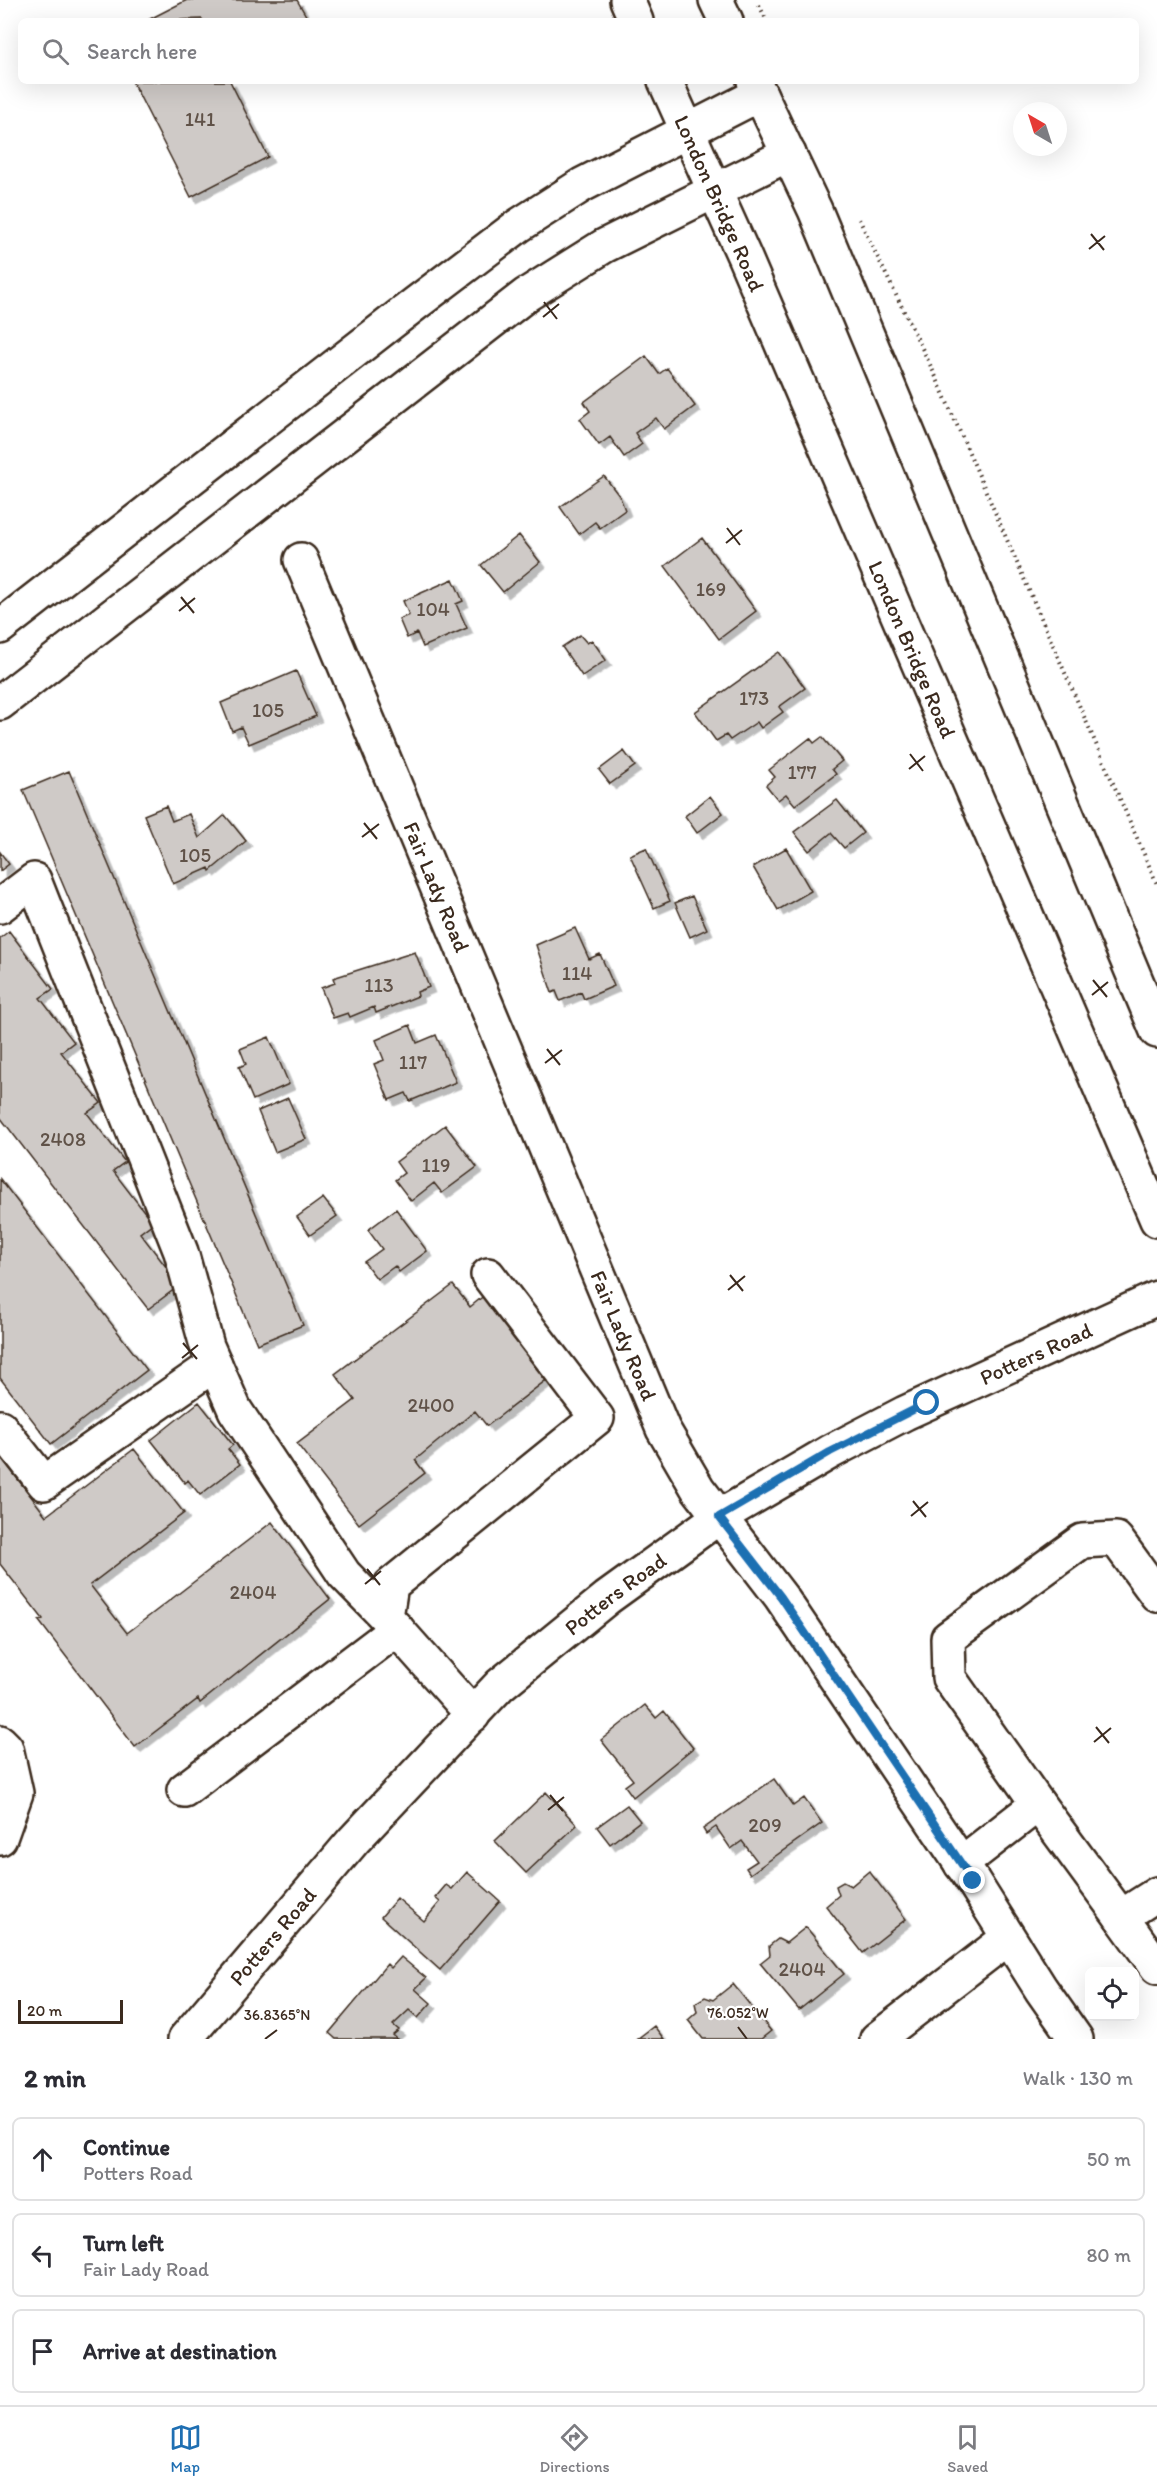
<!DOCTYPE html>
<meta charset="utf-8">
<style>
body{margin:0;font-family:Itim,sans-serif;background:#f2f2f3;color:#2b2b33}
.controls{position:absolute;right:18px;bottom:18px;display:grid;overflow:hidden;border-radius:9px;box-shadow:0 6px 24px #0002}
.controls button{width:54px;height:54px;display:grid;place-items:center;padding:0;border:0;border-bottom:2px solid #e1e1e2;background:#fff;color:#2b2b33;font:30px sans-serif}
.compass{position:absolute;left:1013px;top:102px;width:54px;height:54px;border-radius:50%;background:#fff;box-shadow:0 6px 24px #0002;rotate:321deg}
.scale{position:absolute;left:18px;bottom:15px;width:105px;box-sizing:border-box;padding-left:6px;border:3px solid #3b2a1e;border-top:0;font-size:16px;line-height:21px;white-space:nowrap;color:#3b2a1e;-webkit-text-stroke:4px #fff;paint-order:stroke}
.stop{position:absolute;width:18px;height:18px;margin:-14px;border:4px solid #1f6fb2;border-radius:50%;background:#fff}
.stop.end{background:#1f6fb2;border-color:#fff;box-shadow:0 2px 6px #0008}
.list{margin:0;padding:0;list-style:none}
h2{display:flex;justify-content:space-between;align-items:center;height:78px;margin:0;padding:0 24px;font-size:26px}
h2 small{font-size:20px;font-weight:400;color:#7c7c81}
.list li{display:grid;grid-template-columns:39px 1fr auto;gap:18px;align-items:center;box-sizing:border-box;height:84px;margin:0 12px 12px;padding:0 12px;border:2px solid #e1e1e2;border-radius:9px}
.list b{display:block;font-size:22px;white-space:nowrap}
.list p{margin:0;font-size:20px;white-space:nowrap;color:#7c7c81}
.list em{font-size:20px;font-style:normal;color:#7c7c81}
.icon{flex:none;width:33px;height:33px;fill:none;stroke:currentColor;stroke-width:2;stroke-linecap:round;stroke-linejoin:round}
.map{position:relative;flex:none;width:1157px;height:2039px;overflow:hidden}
.search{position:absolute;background:#fff;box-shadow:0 6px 24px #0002;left:18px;right:18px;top:18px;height:66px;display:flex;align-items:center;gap:15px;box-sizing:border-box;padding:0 21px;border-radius:9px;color:#7c7c81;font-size:22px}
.sheet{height:366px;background:#fff}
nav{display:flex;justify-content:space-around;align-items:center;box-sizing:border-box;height:84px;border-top:2px solid #e1e1e2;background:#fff;font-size:16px;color:#7c7c81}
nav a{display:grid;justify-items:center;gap:3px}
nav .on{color:#1f6fb2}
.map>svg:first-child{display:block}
.building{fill:#cfcac7;stroke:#3b2a1e;stroke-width:1.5;filter:url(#shadow)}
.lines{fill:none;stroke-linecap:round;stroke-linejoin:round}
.minor-casing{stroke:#3b2a1e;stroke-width:38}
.major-casing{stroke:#3b2a1e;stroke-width:38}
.highway-casing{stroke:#3b2a1e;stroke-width:38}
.path{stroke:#3b2a1e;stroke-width:4;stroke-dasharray:1.5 4.5;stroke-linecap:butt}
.minor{stroke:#fff;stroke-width:33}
.major{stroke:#fff;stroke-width:33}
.highway{stroke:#fff;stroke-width:33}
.route{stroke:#1f6fb2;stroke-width:8}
.ticks{fill:none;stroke:#3b2a1e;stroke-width:2}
.labels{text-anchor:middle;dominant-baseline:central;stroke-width:4.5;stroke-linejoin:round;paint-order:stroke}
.number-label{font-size:20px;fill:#605248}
.street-label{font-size:22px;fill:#3b2a1e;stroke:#fff}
.ticks-label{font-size:15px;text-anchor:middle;fill:#3b2a1e;stroke:#fff;stroke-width:4.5;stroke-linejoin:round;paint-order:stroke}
</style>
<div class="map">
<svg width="1157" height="2039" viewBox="0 0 1157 2039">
<defs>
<filter id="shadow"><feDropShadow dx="5.5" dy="5.5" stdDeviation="0" flood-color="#0004"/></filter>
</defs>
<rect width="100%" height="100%" fill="#fff"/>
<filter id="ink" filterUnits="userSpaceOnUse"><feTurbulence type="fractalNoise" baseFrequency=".0167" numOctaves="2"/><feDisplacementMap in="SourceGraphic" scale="12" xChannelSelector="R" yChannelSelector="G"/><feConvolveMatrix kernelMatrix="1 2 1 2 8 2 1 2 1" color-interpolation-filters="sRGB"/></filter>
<g filter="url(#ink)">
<path class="building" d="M187,0H297L309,21H203L202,19L146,21Z
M132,81H230L268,157L191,197Z
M646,356L659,374L667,368L695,406L664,429L656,418L635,433L642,444L624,457L610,437L599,445L580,419L590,411L584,402Z
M604,476L620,497L625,510L600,528L595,522L579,534L560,507Z
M519,535L540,562L503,592L481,565Z
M702,538L756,611L719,639L665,566Z
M453,579L463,601L456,604L467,628L423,647L417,633L407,638L399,619L409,615L403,601Z
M580,635L587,643L592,640L606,660L582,676L562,647Z
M779,652L805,688L779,707L783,712L761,728L757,722L730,740L726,735L716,741L695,712Z
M296,671L316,716L249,744L241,727L232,731L221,703Z
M822,737L842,761L832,769L836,774L795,805L786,794L778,800L766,785L775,777L769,770L810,738L814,743Z
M624,751L635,766L610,784L599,770Z
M69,771L303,1325L257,1344L23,790Z
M710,796L723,813L697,833L685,816Z
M837,800L863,833L844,848L831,833L809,851L794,832Z
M166,806L172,821L189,814L199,838L225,815L246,841L210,871L209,868L173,884L144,815Z
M646,848L670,901L654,908L630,855Z
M786,848L811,891L778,910L753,867Z
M0,852L9,864L0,871Z
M692,896L707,929L690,937L675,903Z
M575,928L589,959L600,954L614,986L584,999L581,992L560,1001L556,991L552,993L536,945Z
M9,931L53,989L40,998L74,1042L61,1052L101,1103L87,1113L125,1162L113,1171L153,1223L140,1233L180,1285L148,1309L0,1117V938Z
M415,952L429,987L417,992L418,996L376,1013L374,1007L350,1017L348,1013L333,1018L321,988L335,983L333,978Z
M410,1025L417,1043L436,1035L456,1082L410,1101L406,1093L389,1100L374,1064L384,1060L376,1040Z
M269,1037L289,1084L253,1100L239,1067L246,1064L240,1049Z
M288,1098L306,1139L275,1152L258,1111Z
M445,1125L477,1167L442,1193L434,1183L411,1201L395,1180L404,1173L396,1162Z
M0,1179L147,1370L51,1444L0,1378Z
M323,1198L337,1216L310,1235L297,1217Z
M396,1209L427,1251L399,1272L395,1266L377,1279L364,1262L382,1249L368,1230Z
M453,1285L470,1307L486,1294L550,1377L487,1426L475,1411L415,1460L425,1473L359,1524L297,1444L355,1400L335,1374Z
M199,1402L233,1445L228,1449L240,1464L200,1495L188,1480L185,1483L151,1440Z
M134,1449L184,1513L90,1585L127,1633L272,1522L330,1599L200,1703L198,1699L135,1747L39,1621L43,1619L0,1564V1456L46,1516Z
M645,1705L656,1718L664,1711L693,1748L633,1797L625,1786L633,1780L601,1740Z
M774,1779L793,1806L804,1798L822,1823L750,1874L746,1868L757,1861L742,1841L731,1849L716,1827L706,1834L703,1829Z
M546,1792L577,1825L526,1873L495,1841Z
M627,1805L640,1821L610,1844L597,1827Z
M869,1871L906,1919L863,1953L826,1906L839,1895L836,1886L843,1882L851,1886Z
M467,1872L500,1901L440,1970L381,1917L397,1898L424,1921L440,1902L435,1898L446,1885L452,1889Z
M806,1927L844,1974L799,2010L760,1963L770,1955L769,1946L778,1939L786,1943Z
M401,1957L426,1978L415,1989L431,2003L418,2018L409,2010L393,2025L399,2030L393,2035L397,2039H336L329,2033L387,1964L391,1968Z
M733,1984L771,2031L761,2039H703L688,2020L697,2012L695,2003L705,1997L713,2000Z
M654,2026L664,2039H637Z"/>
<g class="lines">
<g class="minor-casing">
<g id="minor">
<path id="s1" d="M301,560L663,1429L698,1489L781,1597L973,1881L1041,1989L1076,2039"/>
<path d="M0,906L34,880L181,1252L207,1346L235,1410L344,1574L386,1617"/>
<path d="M0,1427L44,1483L215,1364"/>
<path d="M473,1715L386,1617L391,1585L597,1418L488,1275"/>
<path d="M0,1742L6,1748L16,1793L0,1838"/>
<path d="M184,1790L397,1629"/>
<path d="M1038,1804L1121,1917"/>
<path d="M961,1864L1038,1804L949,1678L948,1638L1082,1541L1116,1539L1157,1595"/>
<path d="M1157,1894L1121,1917L1157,1967"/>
<path id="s2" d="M185,2039L354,1840L500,1685L607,1598L719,1517L830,1452L905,1413L1157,1298"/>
<path d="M877,2039L1008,1938"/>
</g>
</g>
<g class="major-casing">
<g id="major">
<path d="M627,0L636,21"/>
<path d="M716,0L726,21"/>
<path id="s3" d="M665,81L744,256L1157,1220"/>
<path d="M754,81L815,210L1157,1031"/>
</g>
</g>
<g class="highway-casing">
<path id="highway" d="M0,627L415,304L518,226L582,185L760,94
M0,703L526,295L604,246L789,154"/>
</g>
<path class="path" d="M759,5L767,21
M859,219L936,377L1157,884"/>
<use href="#minor" class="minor"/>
<use href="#major" class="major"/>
<use href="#highway" class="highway"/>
</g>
</g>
<g class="lines" filter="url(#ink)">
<path class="route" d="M927,1403L830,1452L719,1517L781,1597L973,1881"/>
</g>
<path class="ticks" d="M1091,234L1104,250M1089,249L1105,236M544,302L557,319M543,317L559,304M727,528L740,545M726,543L742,530M181,597L194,613M179,611L195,598M910,754L923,771M909,769L925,756M364,823L377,839M362,837L379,824M1093,980L1107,997M1092,995L1108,982M547,1049L560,1065M545,1063L562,1050M730,1275L743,1291M728,1290L745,1276M183,1343L197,1359M182,1358L198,1345M913,1501L926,1517M911,1516L928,1502M367,1569L380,1585M365,1584L381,1571M1096,1727L1109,1743M1094,1742L1111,1728M550,1795L563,1811M548,1810L564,1797M738,2027L747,2039M265,2039L277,2030"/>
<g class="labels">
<g class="number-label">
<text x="200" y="119">141</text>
<text x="711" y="589">169</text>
<text x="433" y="609">104</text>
<text x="754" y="698">173</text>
<text x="268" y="710">105</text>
<text x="802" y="772">177</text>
<text x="195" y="855">105</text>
<text x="577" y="973">114</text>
<text x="379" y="985">113</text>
<text x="413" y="1062">117</text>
<text x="63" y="1139">2408</text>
<text x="436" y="1165">119</text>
<text x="431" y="1405">2400</text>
<text x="253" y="1592">2404</text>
<text x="765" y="1825">209</text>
<text x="802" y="1969">2404</text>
</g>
<g class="street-label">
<text stroke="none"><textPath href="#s3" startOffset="134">London Bridge Road</textPath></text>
<text stroke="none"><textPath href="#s3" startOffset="620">London Bridge Road</textPath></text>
<text stroke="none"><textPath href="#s1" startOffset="354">Fair Lady Road</textPath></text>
<text stroke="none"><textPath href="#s1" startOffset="840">Fair Lady Road</textPath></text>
<text stroke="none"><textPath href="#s2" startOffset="1107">Potters Road</textPath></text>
<text stroke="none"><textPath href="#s2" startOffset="621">Potters Road</textPath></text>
<text stroke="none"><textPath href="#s2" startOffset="135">Potters Road</textPath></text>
</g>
</g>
<g class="ticks-label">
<text x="738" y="2018">76.052°W</text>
<text x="277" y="2020">36.8365°N</text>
</g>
</svg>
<div class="controls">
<button><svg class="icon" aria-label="locate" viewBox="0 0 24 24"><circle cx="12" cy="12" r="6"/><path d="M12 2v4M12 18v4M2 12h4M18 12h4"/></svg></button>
</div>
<svg class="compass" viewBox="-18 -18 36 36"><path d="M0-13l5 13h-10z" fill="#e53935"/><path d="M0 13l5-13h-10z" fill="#7c7c81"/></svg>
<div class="scale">20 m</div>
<div class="stop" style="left:927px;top:1403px"></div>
<div class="stop end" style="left:973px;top:1881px"></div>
<div class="search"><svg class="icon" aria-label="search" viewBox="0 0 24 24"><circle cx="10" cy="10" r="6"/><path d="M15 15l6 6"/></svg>Search here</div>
</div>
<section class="sheet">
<h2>2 min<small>Walk · 130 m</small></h2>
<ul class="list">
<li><svg class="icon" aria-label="ahead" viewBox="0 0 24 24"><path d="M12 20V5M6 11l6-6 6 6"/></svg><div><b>Continue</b><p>Potters Road</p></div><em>50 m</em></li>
<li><svg class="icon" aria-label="left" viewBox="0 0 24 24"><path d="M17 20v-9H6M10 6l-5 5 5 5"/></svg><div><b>Turn left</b><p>Fair Lady Road</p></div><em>80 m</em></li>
<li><svg class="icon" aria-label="arrive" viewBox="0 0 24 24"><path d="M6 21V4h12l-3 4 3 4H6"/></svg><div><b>Arrive at destination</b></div></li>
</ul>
</section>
<nav>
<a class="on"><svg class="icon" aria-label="map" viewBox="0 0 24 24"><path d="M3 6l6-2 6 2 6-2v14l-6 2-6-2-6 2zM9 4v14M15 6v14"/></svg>Map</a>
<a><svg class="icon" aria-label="directions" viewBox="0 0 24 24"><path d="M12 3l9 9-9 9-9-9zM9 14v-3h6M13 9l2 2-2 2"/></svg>Directions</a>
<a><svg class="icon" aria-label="saved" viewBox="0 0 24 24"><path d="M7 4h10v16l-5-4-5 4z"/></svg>Saved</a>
</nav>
